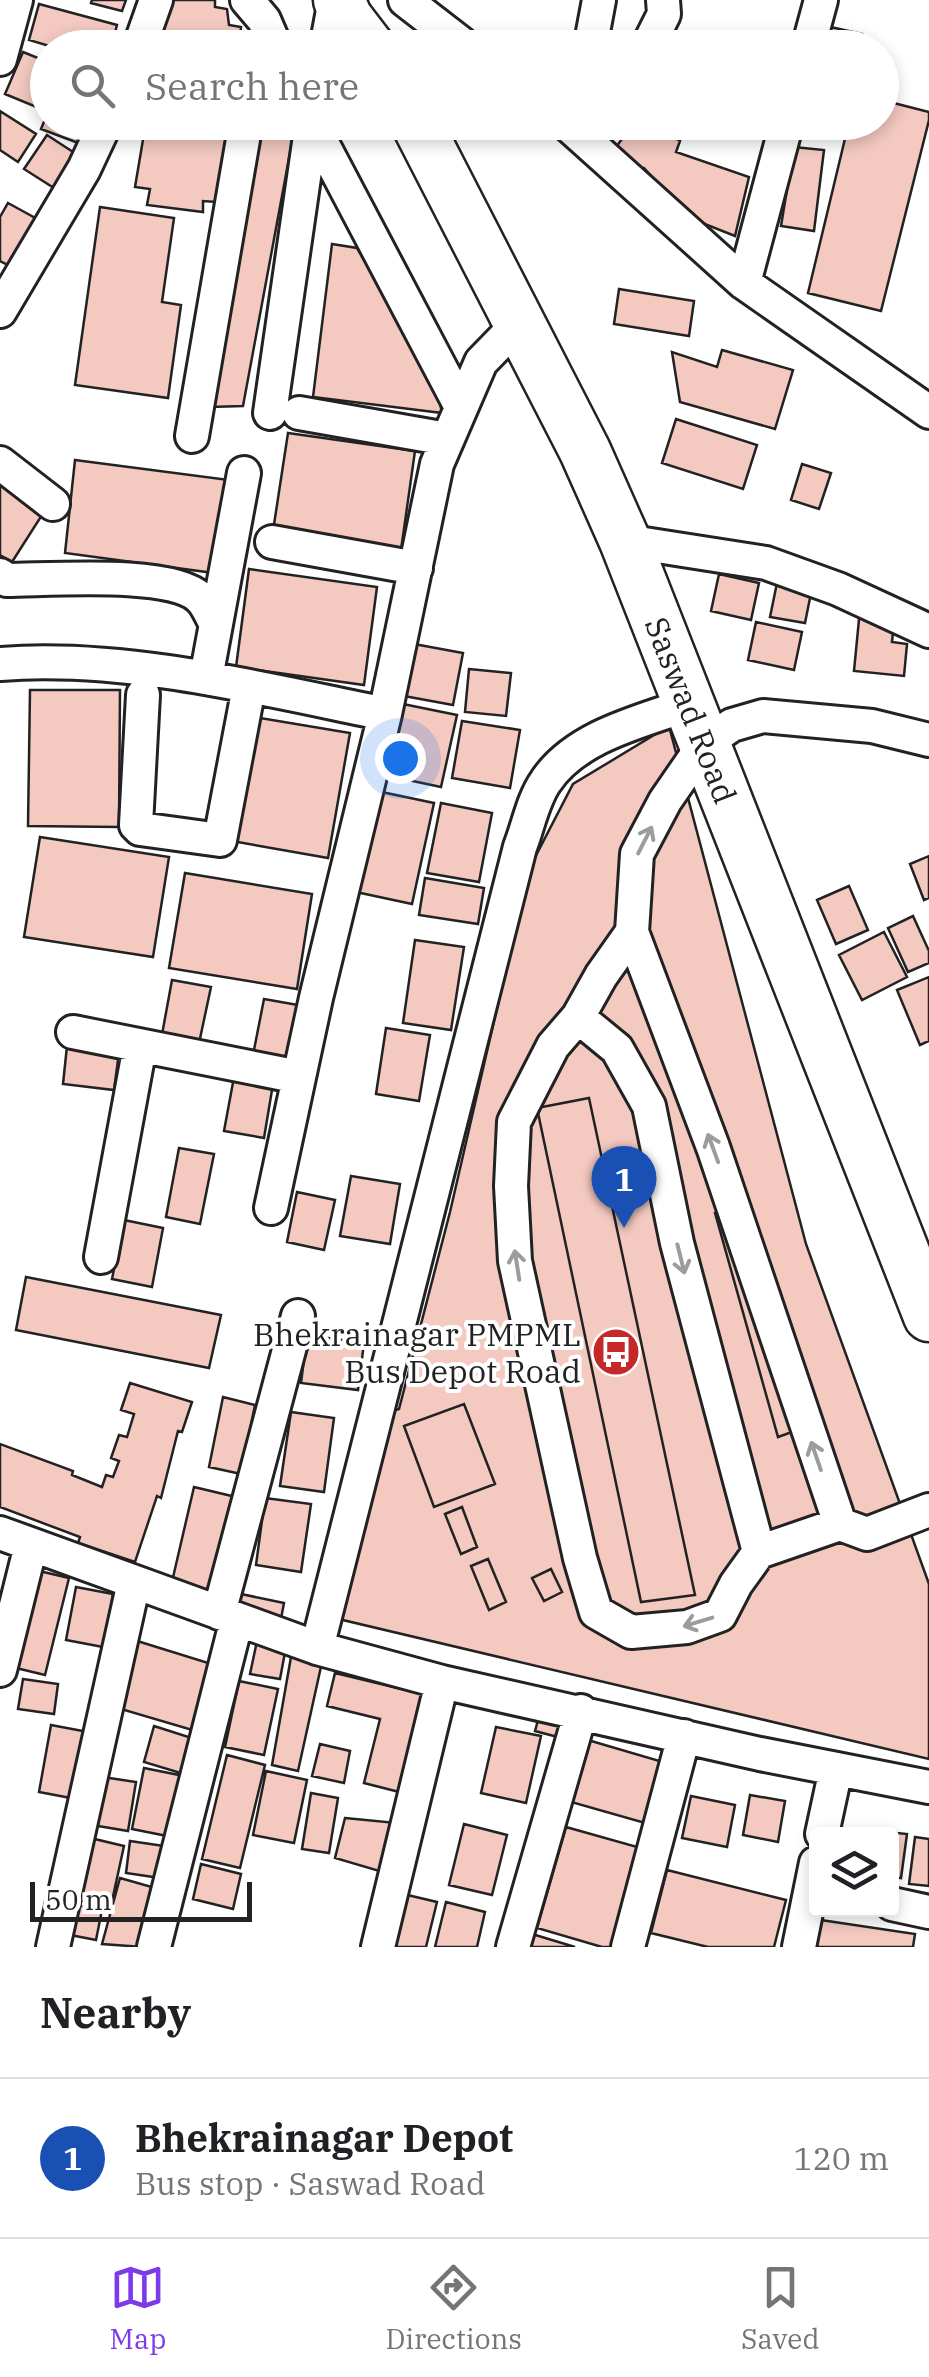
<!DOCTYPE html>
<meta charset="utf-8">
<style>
body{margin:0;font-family:"IBM Plex Serif",serif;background:#f6f6f6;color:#202124}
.controls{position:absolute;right:30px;bottom:30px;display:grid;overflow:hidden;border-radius:10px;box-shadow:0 5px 15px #0003}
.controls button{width:90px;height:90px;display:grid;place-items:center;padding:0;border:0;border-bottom:2px solid #e0e0e0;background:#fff;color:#202124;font:50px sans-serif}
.scale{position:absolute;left:30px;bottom:25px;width:222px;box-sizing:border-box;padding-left:10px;border:5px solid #222;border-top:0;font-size:28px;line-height:35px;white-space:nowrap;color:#222;-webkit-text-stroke:8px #fff;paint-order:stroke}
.you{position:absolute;left:400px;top:758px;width:35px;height:35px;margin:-25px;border:8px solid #fff;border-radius:50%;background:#1a73e8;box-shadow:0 0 0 15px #1a73e833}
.badge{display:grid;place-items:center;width:65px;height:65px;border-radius:50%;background:#7c3aed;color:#fff;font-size:32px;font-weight:700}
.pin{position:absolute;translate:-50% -82px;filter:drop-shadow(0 2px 5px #0008)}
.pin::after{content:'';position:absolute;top:52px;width:35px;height:30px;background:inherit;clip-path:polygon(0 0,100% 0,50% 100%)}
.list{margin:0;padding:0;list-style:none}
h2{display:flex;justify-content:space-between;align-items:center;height:130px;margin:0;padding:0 40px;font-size:42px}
h2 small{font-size:32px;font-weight:400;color:#757577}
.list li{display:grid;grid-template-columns:65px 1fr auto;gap:30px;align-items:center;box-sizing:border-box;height:160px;padding:0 40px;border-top:2px solid #e0e0e0}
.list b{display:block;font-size:38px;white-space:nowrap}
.list p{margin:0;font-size:32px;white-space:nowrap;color:#757577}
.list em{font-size:32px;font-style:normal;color:#757577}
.icon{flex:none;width:55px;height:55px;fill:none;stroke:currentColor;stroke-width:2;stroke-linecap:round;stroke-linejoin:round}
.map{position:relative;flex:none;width:929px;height:1947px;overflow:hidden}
.search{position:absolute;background:#fff;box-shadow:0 5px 15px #0003;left:30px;right:30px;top:30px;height:110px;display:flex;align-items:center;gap:25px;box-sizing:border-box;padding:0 35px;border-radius:55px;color:#757577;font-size:38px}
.sheet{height:290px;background:#fff}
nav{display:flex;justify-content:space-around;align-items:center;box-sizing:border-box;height:140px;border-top:2px solid #e0e0e0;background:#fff;font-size:28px;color:#757577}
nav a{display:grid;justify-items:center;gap:5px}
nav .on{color:#7c3aed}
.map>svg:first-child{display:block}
.building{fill:#f3c9c0;stroke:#222;stroke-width:2.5}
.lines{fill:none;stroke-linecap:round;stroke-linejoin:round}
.minor-casing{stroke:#222;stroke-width:38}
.highway-casing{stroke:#222;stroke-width:55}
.minor{stroke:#fff;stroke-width:32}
.highway{stroke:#fff;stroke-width:50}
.oneway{stroke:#9c9c9c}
.labels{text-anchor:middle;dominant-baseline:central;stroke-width:8;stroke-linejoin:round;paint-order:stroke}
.street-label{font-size:32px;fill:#222;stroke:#fff}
.poi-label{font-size:32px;fill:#222;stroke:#fff;text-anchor:end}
</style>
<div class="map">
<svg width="929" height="1947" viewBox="0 0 929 1947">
<rect width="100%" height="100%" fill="#fff"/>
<path class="building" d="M92,0H126L122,11L91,3Z
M167,0H215V7L227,9L229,25L241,27L239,48H159Z
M39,4L117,25L111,48H56L29,40Z
M826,26L862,34L859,48H821Z
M23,52L48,62L46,111L5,94Z
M882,100L929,112V120L881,311L808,293L849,122H882Z
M0,111L36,134L18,162L0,150Z
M48,112V122H98L86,146L41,129Z
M146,122H228L217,202L203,201V212L147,205L150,189L135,187Z
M253,122H290L295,126L243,406L210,407Z
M634,122H649L680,141L676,152L749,177L735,236L687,217L644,168H633L614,150Z
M47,135L87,161L65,195L24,169Z
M794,147L824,150L814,231L781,226Z
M8,203L48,225L22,272L0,261V217Z
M100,207L174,218L162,302L181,305L168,398L75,385Z
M332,244L357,248L434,373L442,413L313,397Z
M619,289L694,301L689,336L614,324Z
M722,350L793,370L775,429L680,402L672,352L717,367Z
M676,419L757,445L743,489L662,463Z
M288,433L415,451L401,550L273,531Z
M75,460L229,480L214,573L65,553Z
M802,464L831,473L819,509L791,500Z
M0,467L49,504L12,562L0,555Z
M249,569L377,587L364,685L236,667Z
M719,574L759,583L751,620L711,611Z
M778,578L812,588L805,623L770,617Z
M860,609L894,622L892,642L907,644L904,676L854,671Z
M756,622L802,632L794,670L748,660Z
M414,644L463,653L453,705L404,696Z
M469,669L511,673L506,716L465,712Z
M30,690H120L119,827L28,826Z
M403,704L457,715L441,787L389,776Z
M254,717L350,733L328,858L232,841Z
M462,721L520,730L510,788L452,778Z
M669,726L806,1244L929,1584V1759L309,1612L370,1418L399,1409L450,1212L529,869L573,784Z
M377,791L434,803L412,904L356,892Z
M441,803L492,813L479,882L427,873Z
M40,837L169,857L153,957L24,937Z
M929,856V898L924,900L910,864Z
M185,873L312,894L297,989L169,968Z
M425,878L484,888L478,924L419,915Z
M849,886L868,930L836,944L817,900Z
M913,916L929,951V963L908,972L888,928Z
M884,932L907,977L862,1000L839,955Z
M415,940L464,947L451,1030L403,1023Z
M929,977V1041L920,1045L897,990Z
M172,980L211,987L198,1048L161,1040Z
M264,999L298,1005L287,1061L253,1055Z
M386,1028L430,1035L419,1101L376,1094Z
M67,1046L119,1053L114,1090L63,1084Z
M234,1077L273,1084L264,1138L224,1131Z
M589,1098L695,1595L641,1602L537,1108Z
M179,1148L214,1154L200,1224L166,1217Z
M351,1176L400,1184L390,1244L340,1236Z
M297,1192L335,1200L324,1250L287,1242Z
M728,1207L792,1432L778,1437L715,1213Z
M124,1220L163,1228L152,1287L112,1279Z
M26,1277L221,1315L209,1368L16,1330Z
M307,1335L364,1343L358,1390L301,1383Z
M130,1383L192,1402L182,1432L178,1431L161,1498L157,1496L135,1562L78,1543L80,1537L0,1507V1444L73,1471L72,1475L102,1487L106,1475L113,1477L119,1461L111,1458L119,1435L127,1437L134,1414L121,1410Z
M223,1397L255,1405L241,1474L209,1467Z
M464,1404L495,1484L434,1507L404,1426Z
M291,1412L334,1418L324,1492L280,1486Z
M194,1487L240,1498L215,1598L171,1586Z
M265,1498L311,1504L301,1572L256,1565Z
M462,1507L477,1547L461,1554L445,1514Z
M488,1559L506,1602L489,1610L471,1566Z
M551,1569L562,1592L544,1601L532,1578Z
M35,1570L69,1578L45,1675L12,1667Z
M76,1587L113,1594L103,1647L66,1640Z
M241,1594L284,1603L280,1624L236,1614Z
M134,1640L218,1666L199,1732L114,1707Z
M257,1641L286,1647L280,1679L250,1674Z
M291,1657L322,1662L298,1771L272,1765Z
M335,1673L431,1696L407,1794L364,1783L380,1719L327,1706Z
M23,1679L58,1684L54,1714L18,1709Z
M239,1681L278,1689L264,1755L225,1747Z
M541,1709L575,1718L569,1740L535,1731Z
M51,1725L88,1732L76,1799L39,1792Z
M154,1726L198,1740L187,1775L144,1762Z
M496,1727L541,1736L526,1803L481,1793Z
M581,1738L663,1762L645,1823L564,1800Z
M320,1744L350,1751L344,1783L312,1776Z
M227,1755L265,1765L240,1868L202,1859Z
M144,1768L184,1776L172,1837L132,1829Z
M266,1771L307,1780L294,1843L253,1835Z
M96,1776L136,1782L128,1831L86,1824Z
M311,1793L338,1798L329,1853L302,1849Z
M750,1795L785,1801L778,1842L743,1835Z
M691,1796L735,1805L727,1847L682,1838Z
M345,1818L397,1823L386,1873L335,1858Z
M464,1824L507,1835L492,1895L449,1885Z
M566,1827L648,1850L620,1947H602L537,1928Z
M878,1831L907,1834L901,1878L892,1877V1834H878Z
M82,1836L124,1846L112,1901L69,1891Z
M915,1837L929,1839V1886L909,1884Z
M130,1841L171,1847L167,1879L126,1873Z
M201,1864L241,1874L233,1909L193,1899Z
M667,1870L786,1900L774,1947H708L651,1933Z
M120,1878L159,1889L143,1947L102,1944Z
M399,1893L437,1902L426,1947H387Z
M446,1902L485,1912L477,1947H435Z
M65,1903L102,1910L96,1940L60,1933Z
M821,1920L915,1934L913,1947H817Z
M532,1934L575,1947H528Z"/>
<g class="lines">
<g class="minor-casing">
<path id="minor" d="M247,0L264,20L276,48
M405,0L467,48
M139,48L156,0
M326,48L335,0
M590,48L599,0
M647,48L664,14L663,0
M808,48L821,0
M0,59L16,0
M311,122L460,405
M565,122L744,283L929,412
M744,283L787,122
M0,311L84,169L106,122
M270,413L312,122
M299,413L447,439
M192,436L246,122
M0,463L53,504
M625,541L766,563L838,589L929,631
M272,542L416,568
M0,575L7,580C48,580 172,570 200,598C207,604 211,616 216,624
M0,664C124,654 263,689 385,714
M206,678L244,473
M143,695L136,825L140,829L220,840L249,687
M929,740L872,726L763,716L732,725L705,743L665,801L637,854L632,932L713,1147L840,1524L867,1534L929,1510
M632,932L601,976L578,1017L553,1046L514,1122L511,1186L515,1261L580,1558L596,1612L631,1632L687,1627L720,1615L736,1584L759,1552L840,1524
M578,1017L617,1049L649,1106L677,1243L759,1552
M73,1032L299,1077
M271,1208L316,998L385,714L437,464L481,362L520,322
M101,1257L140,1046
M0,1533L317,1648L442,1682L760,1754L929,1787
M219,1613L298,1316
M317,1648L520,847C528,827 533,799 546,781C576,736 642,721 690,704
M0,1670L31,1545
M822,1834L836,1769
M892,1904L929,1912
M53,1947L134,1582
M154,1947L237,1619
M378,1947L442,1682
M513,1947L581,1711
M628,1947L684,1736
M799,1947L816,1863"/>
</g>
<g class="highway-casing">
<g id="highway">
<path d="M339,0L347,18L370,48"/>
<path id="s1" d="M416,122L585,451L625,541L929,1316"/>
</g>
</g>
<use href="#minor" class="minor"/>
<use href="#highway" class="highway"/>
</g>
<defs><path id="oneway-shaft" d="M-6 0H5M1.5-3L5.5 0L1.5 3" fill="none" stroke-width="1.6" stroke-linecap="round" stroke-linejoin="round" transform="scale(2.5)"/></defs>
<g class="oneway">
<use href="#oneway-shaft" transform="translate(645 840) rotate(-63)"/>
<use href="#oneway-shaft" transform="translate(713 1148) rotate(-110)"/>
<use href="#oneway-shaft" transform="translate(681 1259) rotate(76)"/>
<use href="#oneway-shaft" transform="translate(517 1265) rotate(-99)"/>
<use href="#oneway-shaft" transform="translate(816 1456) rotate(-109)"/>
<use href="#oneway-shaft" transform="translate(698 1622) rotate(163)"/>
</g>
<defs>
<g id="bus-disc" transform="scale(2.5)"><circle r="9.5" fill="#c62828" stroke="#fff"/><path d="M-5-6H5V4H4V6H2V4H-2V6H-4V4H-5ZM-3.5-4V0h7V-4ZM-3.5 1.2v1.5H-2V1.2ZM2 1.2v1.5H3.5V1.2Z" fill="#fff"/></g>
</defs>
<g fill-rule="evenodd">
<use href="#bus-disc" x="616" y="1352"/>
</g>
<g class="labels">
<g class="street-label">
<text stroke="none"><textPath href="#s1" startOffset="650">Saswad Road</textPath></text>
</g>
<g class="poi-label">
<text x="581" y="1334">Bhekrainagar PMPML<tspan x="581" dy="37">Bus Depot Road</tspan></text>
</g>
</g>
</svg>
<div class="controls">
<button><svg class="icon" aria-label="layers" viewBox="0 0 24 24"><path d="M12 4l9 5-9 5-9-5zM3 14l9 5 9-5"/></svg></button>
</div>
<div class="scale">50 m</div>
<div class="you"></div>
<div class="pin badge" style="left:624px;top:1228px;background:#1a4fb4">1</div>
<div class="search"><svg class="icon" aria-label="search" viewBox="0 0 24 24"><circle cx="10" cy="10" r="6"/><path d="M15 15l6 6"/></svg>Search here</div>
</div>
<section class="sheet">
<h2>Nearby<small></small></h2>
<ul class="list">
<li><span class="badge" style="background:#1a4fb4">1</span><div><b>Bhekrainagar Depot</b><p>Bus stop · Saswad Road</p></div><em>120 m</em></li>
</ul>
</section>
<nav>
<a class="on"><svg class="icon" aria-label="map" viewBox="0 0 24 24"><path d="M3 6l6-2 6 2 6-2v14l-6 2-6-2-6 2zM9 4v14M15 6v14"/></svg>Map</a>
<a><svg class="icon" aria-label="directions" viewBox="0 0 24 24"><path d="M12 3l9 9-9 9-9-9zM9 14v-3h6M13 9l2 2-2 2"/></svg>Directions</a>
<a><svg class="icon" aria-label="saved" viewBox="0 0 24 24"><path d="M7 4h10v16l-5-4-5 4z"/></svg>Saved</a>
</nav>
